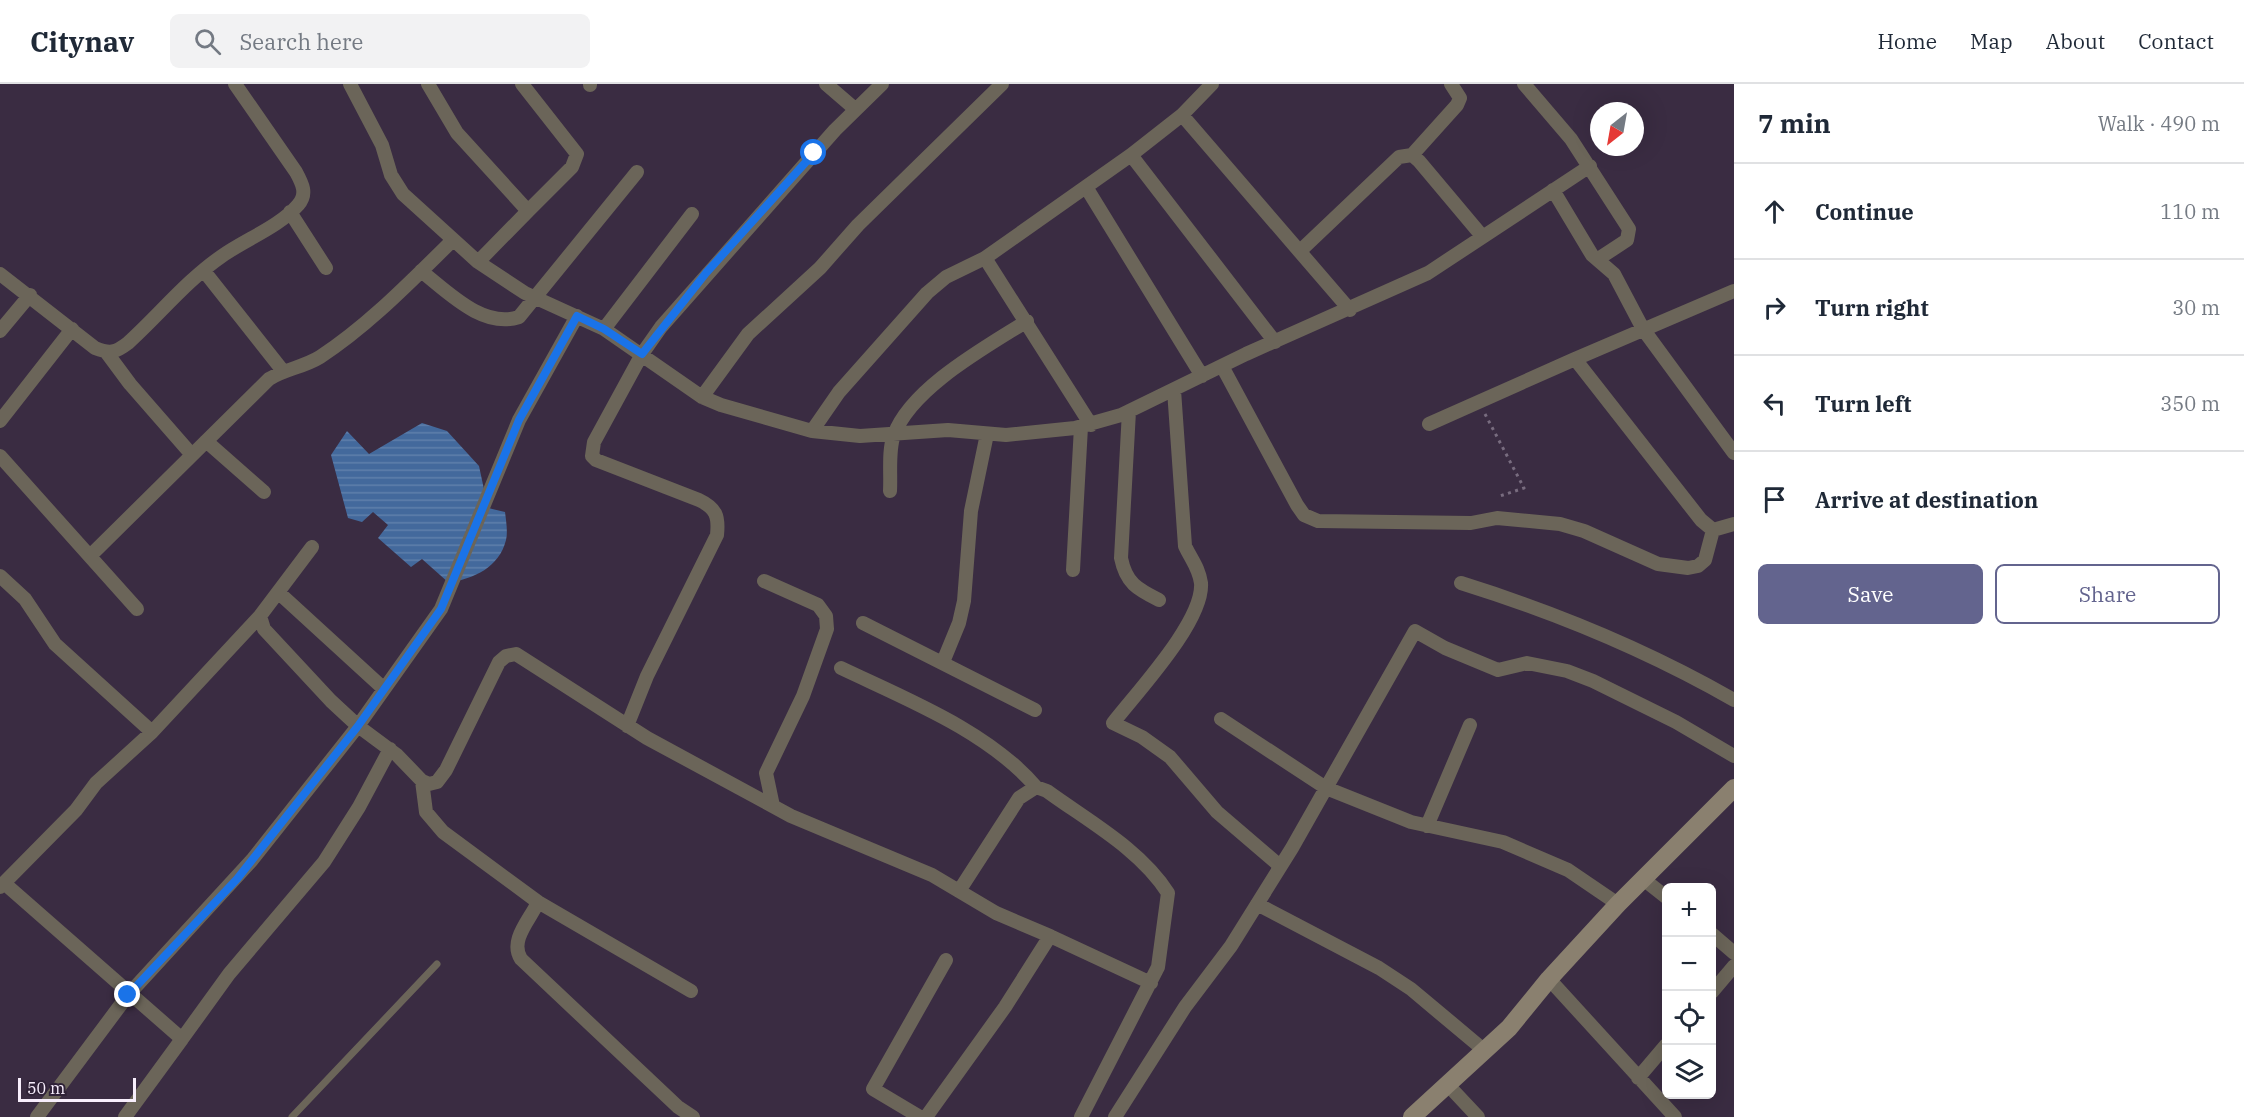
<!DOCTYPE html>
<meta charset="utf-8">
<style>
body{margin:0;font-family:"IBM Plex Serif",serif;background:#f2f2f3;color:#1f2937}
.controls{position:absolute;right:18px;bottom:18px;display:grid;overflow:hidden;border-radius:9px;box-shadow:0 6px 24px #0002}
.controls button{width:54px;height:54px;display:grid;place-items:center;padding:0;border:0;border-bottom:2px solid #e0e1e3;background:#fff;color:#1f2937;font:30px sans-serif}
.compass{position:absolute;left:1590px;top:18px;width:54px;height:54px;border-radius:50%;background:#fff;box-shadow:0 6px 24px #0002;rotate:211deg}
.scale{position:absolute;left:18px;bottom:15px;width:118px;box-sizing:border-box;padding-left:6px;border:3px solid #f7eefc;border-top:0;font-size:16px;line-height:21px;white-space:nowrap;color:#f7eefc;-webkit-text-stroke:4px #2f2237;paint-order:stroke}
.stop{position:absolute;width:18px;height:18px;margin:-14px;border:4px solid #1a73e8;border-radius:50%;background:#fff}
.stop.end{background:#1a73e8;border-color:#fff;box-shadow:0 2px 6px #0008}
.list{margin:0;padding:0;list-style:none}
h2{display:flex;justify-content:space-between;align-items:center;height:78px;margin:0;padding:0 24px;font-size:26px}
h2 small{font-size:20px;font-weight:400;color:#747a83}
.list li{display:grid;grid-template-columns:39px 1fr auto;gap:18px;align-items:center;box-sizing:border-box;height:96px;padding:0 24px;border-top:2px solid #e0e1e3}
.list b{display:block;font-size:22px;white-space:nowrap}
.list em{font-size:20px;font-style:normal;color:#747a83}
.actions{display:flex;gap:12px;padding:18px 24px}
.actions a{flex:1;padding:14px 0;border:2px solid #63648e;border-radius:9px;text-align:center;font-size:21px;color:#63648e}
.actions .main{background:#63648e;color:#fff}
.icon{flex:none;width:33px;height:33px;fill:none;stroke:currentColor;stroke-width:2;stroke-linecap:round;stroke-linejoin:round}
.map{position:relative;flex:none;width:1734px;height:1033px;overflow:hidden}
header{display:flex;align-items:center;gap:36px;box-sizing:border-box;height:84px;padding:0 30px;background:#fff;border-bottom:2px solid #e0e1e3}
header strong{font-size:28px}
nav{display:flex;gap:33px;margin-inline-start:auto;font-size:21px}
.search{width:420px;height:54px;background:#f2f2f3;display:flex;align-items:center;gap:15px;box-sizing:border-box;padding:0 21px;border-radius:9px;color:#747a83;font-size:22px}
main{display:flex}
aside{flex:1;background:#fff}
.map>svg:first-child{display:block}
.water{fill:url(#water-rules)}
.lines{fill:none;stroke-linecap:round;stroke-linejoin:round}
.path{stroke:#786c7f;stroke-width:3;stroke-dasharray:3 4.5;stroke-linecap:butt}
.lane{stroke:#6b6559;stroke-width:7}
.street{stroke:#6b6559;stroke-width:14}
.secondary{stroke:#8a806f;stroke-width:18}
.route{stroke:#1a73e8;stroke-width:8}
</style>
<header>
<strong>Citynav</strong>
<div class="search"><svg class="icon" aria-label="search" viewBox="0 0 24 24"><circle cx="10" cy="10" r="6"/><path d="M15 15l6 6"/></svg>Search here</div>
<nav><a>Home</a><a>Map</a><a>About</a><a>Contact</a></nav>
</header>
<main>
<div class="map">
<svg width="1734" height="1033" viewBox="0 0 1734 1033">
<defs>
<pattern id="water-rules" width="6" height="5" patternUnits="userSpaceOnUse" patternTransform="scale(1.5)"><rect width="6" height="5" fill="#43699c"/><path d="M0 2.5h6" fill="none" stroke="#5f7fab"/></pattern>
</defs>
<rect width="100%" height="100%" fill="#3a2c42"/>
<path class="water" d="M422,339L447,347L479,382L488,424L505,428C506,436 508,448 506,456C499,484 474,494 449,499L422,475L411,483L378,454L388,441L373,428L362,438L348,434L331,371L347,347L369,370Z"/>
<g class="lines">
<path class="path" d="M1485,330L1524,404L1500,412"/>
<path class="lane" d="M292,1033L437,880"/>
<path class="street" d="M350,0L382,61L391,91L403,110L478,178
M428,0L457,49L528,127L478,178L525,209L604,245
M522,0L577,70L572,83L528,127
M826,0L855,25
M1524,0L1571,55L1629,145L1627,156L1598,175
M590,1V0
M1182,31L1212,0
M1412,71L1457,21L1460,14L1451,0
M1086,103L1202,292
M1553,106L1592,171L1614,190L1643,245L1734,369
M290,128L326,184
M692,130L604,245L702,313L721,321L812,347L860,352L948,346L1006,351L1075,344L1121,331L1246,270L1428,189L1590,82
M1300,167L1399,73L1412,71L1419,77L1482,152
M204,187L283,287
M421,187C448,208 483,245 519,233L637,88
M0,190L95,264C110,270 115,269 128,259C159,231 187,196 222,172C246,155 279,143 298,121C308,110 302,99 296,88L235,0
M1734,207L1575,275L1701,436L1713,446L1734,440
M0,247L30,211
M1275,258L1131,71L1182,31L1350,226
M107,269L130,300L192,371
M1222,282L1297,421L1304,431L1318,437L1471,439L1497,434L1560,440L1584,447L1658,480L1688,484L1698,482L1705,476L1713,446
M1174,306L1185,462C1191,475 1199,484 1201,499C1204,537 1137,608 1113,639L1142,653L1170,673L1217,728L1280,782
M702,313L748,250L820,184L858,141L1002,0
M1129,327L1121,474C1126,499 1137,505 1159,516
M0,337L72,245
M1429,340L1575,275
M1091,341L985,174L1131,71
M812,347L839,308L927,209L946,193L985,174
M206,357L264,408
M0,372L137,525
M890,407C891,390 888,366 894,351C911,304 986,263 1027,237
M312,463L260,532L264,545L331,617L358,642L397,671L422,697L429,700L437,698L446,686L499,578L506,572L516,570L647,654L791,732L932,791L996,829L1050,852L1151,899
M90,472L269,295C285,285 304,283 320,273C369,241 411,197 453,156
M1073,486L1081,343
M0,492L25,515L55,560L152,648
M764,497L818,521L826,532L827,545L803,612L766,689L773,722
M1461,499C1557,529 1647,566 1734,616
M278,508L384,605
M863,539L1035,626
M943,578L959,539L964,517L971,427L987,350
M841,584C906,615 988,647 1036,703
M1221,635L1326,704L1411,738L1503,758L1568,786L1618,820
M627,642L647,592L717,451C719,432 716,424 699,416L596,376L592,372L594,358L642,270L661,243L835,46L882,0
M422,697L426,728L443,748L538,818L691,907
M1427,742L1470,641
M1642,794L1666,813
M4,799L76,726L96,699L152,648L260,532
M0,803L4,799L182,955L125,1033
M959,807L1019,714L1036,703L1047,707C1088,737 1140,765 1168,809L1158,883L1081,1033
M538,818C530,836 509,856 521,875L678,1023L693,1033
M1257,820L1379,884L1411,905L1485,967
M1712,850L1734,869
M1549,895L1675,1033
M1712,908L1734,882
M182,955L229,890L324,778L359,723L390,665
M1638,994L1666,961
M1447,1000L1478,1033
M37,1033L128,911L252,776L358,642L441,525L519,336L577,232
M920,1033L873,1005L946,876
M926,1033L1005,923L1050,852
M1115,1033L1185,923L1231,862L1292,764L1415,547L1445,564L1498,586L1527,579L1567,587L1593,597L1676,638L1734,672"/>
<path class="secondary" d="M1412,1033L1509,944L1549,895L1618,820L1734,704"/>
</g>
<g class="lines">
<path class="route" d="M128,911L237,795L358,642L441,525L519,336L577,232L604,245L642,270L706,189L814,69"/>
</g>
</svg>
<div class="controls">
<button>+</button>
<button>−</button>
<button><svg class="icon" aria-label="locate" viewBox="0 0 24 24"><circle cx="12" cy="12" r="6"/><path d="M12 2v4M12 18v4M2 12h4M18 12h4"/></svg></button>
<button><svg class="icon" aria-label="layers" viewBox="0 0 24 24"><path d="M12 4l9 5-9 5-9-5zM3 14l9 5 9-5"/></svg></button>
</div>
<svg class="compass" viewBox="-18 -18 36 36"><path d="M0-13l5 13h-10z" fill="#e53935"/><path d="M0 13l5-13h-10z" fill="#747a83"/></svg>
<div class="scale">50 m</div>
<div class="stop" style="left:814px;top:69px"></div>
<div class="stop end" style="left:128px;top:911px"></div>
</div>
<aside>
<h2>7 min<small>Walk · 490 m</small></h2>
<ul class="list">
<li><svg class="icon" aria-label="ahead" viewBox="0 0 24 24"><path d="M12 20V5M6 11l6-6 6 6"/></svg><div><b>Continue</b></div><em>110 m</em></li>
<li><svg class="icon" aria-label="right" viewBox="0 0 24 24"><path d="M7 20v-9h11M14 6l5 5-5 5"/></svg><div><b>Turn right</b></div><em>30 m</em></li>
<li><svg class="icon" aria-label="left" viewBox="0 0 24 24"><path d="M17 20v-9H6M10 6l-5 5 5 5"/></svg><div><b>Turn left</b></div><em>350 m</em></li>
<li><svg class="icon" aria-label="arrive" viewBox="0 0 24 24"><path d="M6 21V4h12l-3 4 3 4H6"/></svg><div><b>Arrive at destination</b></div></li>
</ul>
<div class="actions"><a class="main">Save</a><a>Share</a></div>
</aside>
</main>
